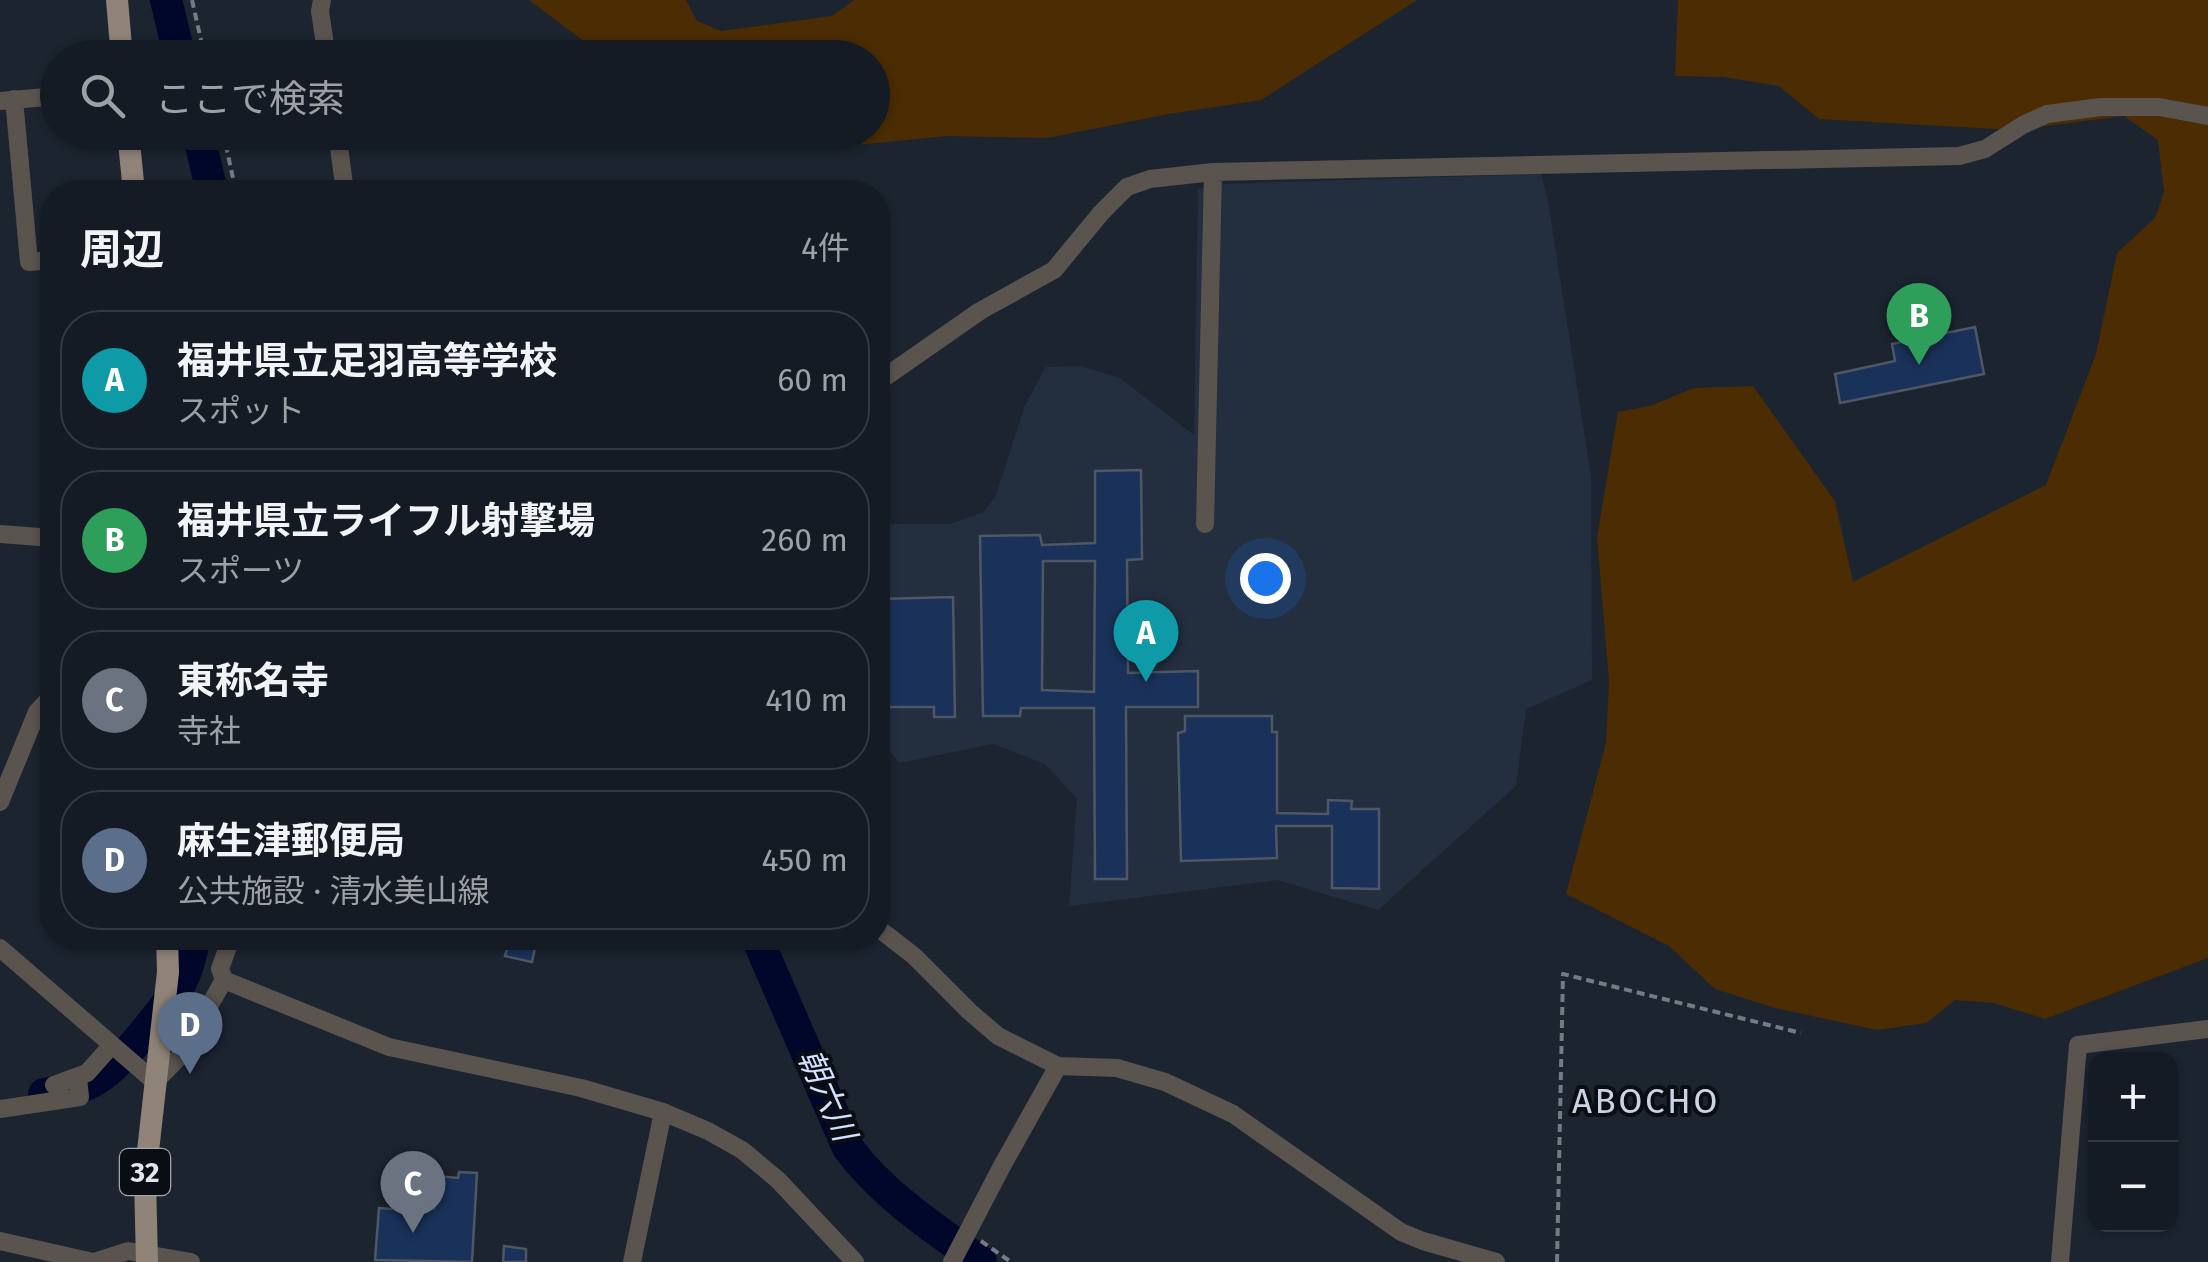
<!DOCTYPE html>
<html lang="ja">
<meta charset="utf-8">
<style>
body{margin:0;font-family:"Fira Sans","Noto Sans JP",sans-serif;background:#1e242c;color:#f1f3f6}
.controls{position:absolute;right:30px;bottom:30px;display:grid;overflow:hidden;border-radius:20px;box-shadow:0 2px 8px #0004}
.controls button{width:90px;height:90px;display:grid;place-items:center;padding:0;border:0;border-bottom:2px solid #343941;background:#151b24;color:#f1f3f6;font:50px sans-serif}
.you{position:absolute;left:1265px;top:578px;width:35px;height:35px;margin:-25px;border:8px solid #fff;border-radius:50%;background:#1a73e8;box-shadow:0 0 0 15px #1a73e833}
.badge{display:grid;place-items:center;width:65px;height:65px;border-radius:50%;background:#0f766e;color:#fff;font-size:32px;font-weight:700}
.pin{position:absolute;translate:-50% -82px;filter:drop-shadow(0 2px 5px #0008)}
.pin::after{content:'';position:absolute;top:52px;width:35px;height:30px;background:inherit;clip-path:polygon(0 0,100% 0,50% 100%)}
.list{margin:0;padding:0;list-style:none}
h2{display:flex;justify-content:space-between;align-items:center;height:130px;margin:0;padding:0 40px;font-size:42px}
h2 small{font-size:32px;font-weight:400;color:#9da1a6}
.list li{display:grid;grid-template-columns:65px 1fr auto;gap:30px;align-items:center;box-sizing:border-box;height:140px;margin:0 20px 20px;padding:0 20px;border:2px solid #343941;border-radius:40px}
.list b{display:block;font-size:38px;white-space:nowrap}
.list p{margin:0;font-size:32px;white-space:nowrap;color:#9da1a6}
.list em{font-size:32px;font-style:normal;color:#9da1a6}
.icon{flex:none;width:55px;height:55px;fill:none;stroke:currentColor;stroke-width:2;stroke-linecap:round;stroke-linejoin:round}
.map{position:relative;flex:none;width:2208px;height:1262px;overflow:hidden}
.search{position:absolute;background:#151b24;box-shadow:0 2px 8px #0004;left:40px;top:40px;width:850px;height:110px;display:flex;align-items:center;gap:25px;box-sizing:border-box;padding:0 35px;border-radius:55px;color:#9da1a6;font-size:38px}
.panel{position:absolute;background:#151b24;box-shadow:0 2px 8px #0004;left:40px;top:180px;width:850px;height:770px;border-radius:40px}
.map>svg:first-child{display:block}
.built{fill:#232e3f}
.green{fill:#4b2c03}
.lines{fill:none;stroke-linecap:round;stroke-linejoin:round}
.river{stroke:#00072b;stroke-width:32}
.building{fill:#1a325a;stroke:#4e5765;stroke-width:2.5;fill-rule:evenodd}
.path{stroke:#757b85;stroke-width:4;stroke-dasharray:8 5;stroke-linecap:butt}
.minor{stroke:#5a544f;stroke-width:18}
.major{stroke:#908479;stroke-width:22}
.labels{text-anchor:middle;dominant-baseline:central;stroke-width:8;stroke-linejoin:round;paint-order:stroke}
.shield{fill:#0a0d13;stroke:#a1a6ad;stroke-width:2.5}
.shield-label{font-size:28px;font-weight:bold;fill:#e2e7ef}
.water-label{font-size:32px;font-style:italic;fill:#d0e2fe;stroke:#0a0d13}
.quarter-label{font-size:35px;letter-spacing:2.5px;fill:#c9d3e4;stroke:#0a0d13}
</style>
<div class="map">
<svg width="2208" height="1262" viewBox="0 0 2208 1262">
<rect width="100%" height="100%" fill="#1c2430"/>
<path class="built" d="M1541,174L1548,201L1591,476L1592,680L1526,709L1516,786L1378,910L1277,880L1069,906L1077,799L1045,764L993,744L899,763L878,736V524H950L984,512L996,495L1025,405L1046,367L1081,366L1120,378L1194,435L1198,189L1224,184Z"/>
<path class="green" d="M529,0H686L697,21L721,31L832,16L854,0H1417L1261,100L1169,114L1047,138L947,136L836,147L783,146L704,133L872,132V58L605,57Z
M1678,0H2208V958L2045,1019L1994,1003L1955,1000L1926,1023L1877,1030L1775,1008L1715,989L1669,946L1566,894L1606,743L1609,682L1597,537L1618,412L1650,406L1694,388L1753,386L1835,501L1853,582L2046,485L2096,354L2117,253L2155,218L2164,192L2158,140L2124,116L2014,130L1819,119L1779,86L1724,77L1675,76Z"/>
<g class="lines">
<path class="river" d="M166,0L180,58
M198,132L212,192
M757,938L848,1148C884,1196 934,1228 981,1262
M44,1094C62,1091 82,1089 97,1079C120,1066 173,1000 184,976C190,963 192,951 194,938"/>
</g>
<path class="building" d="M1975,327L1984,374L1840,403L1835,374L1895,361L1892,344Z
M1141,470L1142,559L1127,560L1128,673L1198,671V707H1126L1127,879H1095L1094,708H1021L1020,716H983L980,536L1040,535L1042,545L1095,543V471ZM1043,561H1095L1094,692L1042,690Z
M953,597L955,717H934V707H878V599Z
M1185,716H1272V732H1277V813L1328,814V800L1352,801L1351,809H1379V889L1332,888V826H1276L1277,858L1181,861L1178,733L1185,731Z
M510,938H537L532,962L505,956Z
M459,1172L477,1173L472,1262L375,1260L379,1208L392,1209V1206L434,1209L437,1176L458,1178Z
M504,1246L526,1249V1262H503Z"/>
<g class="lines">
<path class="path" d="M192,0L205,58
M223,132L236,192
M981,1241L1011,1262
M1557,1262L1563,974L1801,1033"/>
<path class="minor" d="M322,0L320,11L327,58
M14,99L29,262L52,260
M0,101L58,96
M337,132L345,192
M878,382L980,311L1054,270L1101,213L1127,187L1150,179L1213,172L1959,156L1985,149L2023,125L2047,114L2101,107H2159L2208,116
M1205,524L1213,172
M0,534L52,538
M0,802L37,712L52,696
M878,928L914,956L970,1012L998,1036L1058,1066L1117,1068L1165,1082L1233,1114L1401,1232L1423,1241L1496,1262
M0,948L155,1082L181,1055L224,980L220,969L231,938
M224,980L389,1047L581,1088L663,1112L708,1131L742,1150L778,1180L855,1262
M54,1085L87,1073L112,1045
M0,1109L80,1097L78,1078
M0,1241L93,1262
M94,1262L128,1251L191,1262
M632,1262L663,1112
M952,1262L1002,1166L1058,1066
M2060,1262L2078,1045L2208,1029"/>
<path class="major" d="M117,0L122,58
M128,132L134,192
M147,1262L145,1178L168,972L167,938"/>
</g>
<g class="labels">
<rect class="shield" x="120" y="1149" width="50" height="46" rx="8"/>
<g class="shield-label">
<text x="145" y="1172">32</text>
</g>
<g class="water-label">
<text transform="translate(827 1095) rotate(66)">朝六川</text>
</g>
<g class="quarter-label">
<text x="1646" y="1101">ABOCHO</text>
</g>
</g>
</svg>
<div class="controls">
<button>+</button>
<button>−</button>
</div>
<div class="you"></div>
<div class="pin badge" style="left:1146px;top:682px;background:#0f9aa8">A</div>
<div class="pin badge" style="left:1919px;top:365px;background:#2e9e5b">B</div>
<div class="pin badge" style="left:413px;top:1233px;background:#6b7280">C</div>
<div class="pin badge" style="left:190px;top:1074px;background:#5c6f8a">D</div>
<div class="search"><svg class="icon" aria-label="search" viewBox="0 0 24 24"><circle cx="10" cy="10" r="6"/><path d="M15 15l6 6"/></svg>ここで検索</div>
<section class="panel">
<h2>周辺<small>4件</small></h2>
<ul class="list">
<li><span class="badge" style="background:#0f9aa8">A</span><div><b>福井県立足羽高等学校</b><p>スポット</p></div><em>60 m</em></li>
<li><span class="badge" style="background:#2e9e5b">B</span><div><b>福井県立ライフル射撃場</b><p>スポーツ</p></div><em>260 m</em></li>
<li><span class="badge" style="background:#6b7280">C</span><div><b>東称名寺</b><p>寺社</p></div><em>410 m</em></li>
<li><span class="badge" style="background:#5c6f8a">D</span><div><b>麻生津郵便局</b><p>公共施設 · 清水美山線</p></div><em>450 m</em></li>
</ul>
</section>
</div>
